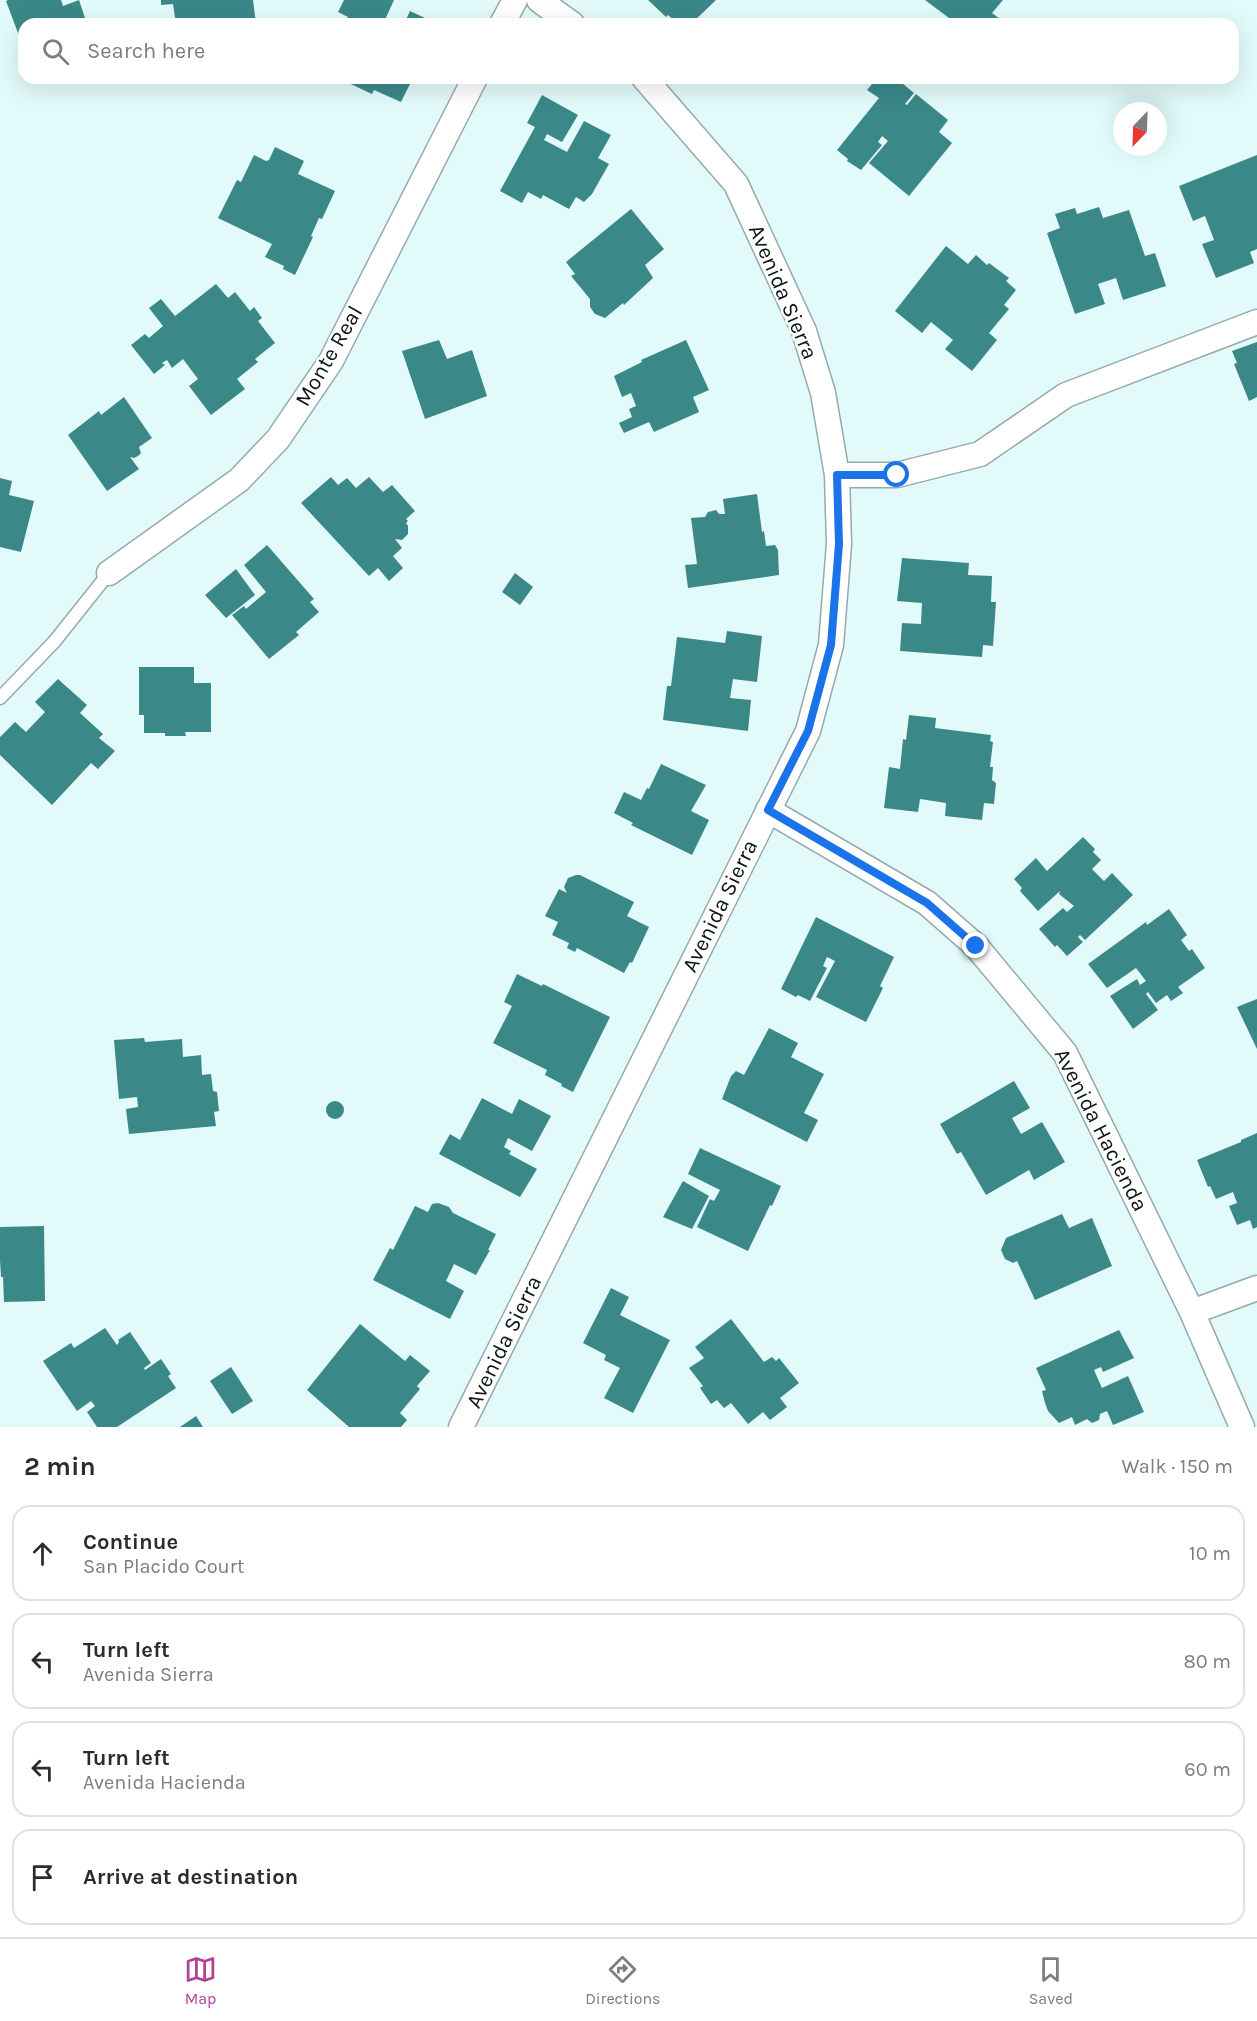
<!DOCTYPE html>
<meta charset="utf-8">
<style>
body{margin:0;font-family:Karla,sans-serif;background:#f2f2f3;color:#2b2b33}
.compass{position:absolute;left:1113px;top:102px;width:54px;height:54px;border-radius:50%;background:#fff;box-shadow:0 6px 24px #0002;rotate:203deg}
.stop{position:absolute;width:18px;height:18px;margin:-14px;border:4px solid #1a73e8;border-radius:50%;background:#fff}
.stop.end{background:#1a73e8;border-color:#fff;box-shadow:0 2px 6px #0008}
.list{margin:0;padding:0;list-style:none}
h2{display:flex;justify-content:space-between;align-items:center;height:78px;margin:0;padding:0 24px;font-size:26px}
h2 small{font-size:20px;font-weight:400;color:#7c7c81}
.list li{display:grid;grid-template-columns:39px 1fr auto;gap:18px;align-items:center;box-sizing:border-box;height:96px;margin:0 12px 12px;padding:0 12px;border:2px solid #e1e1e2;border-radius:18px}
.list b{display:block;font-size:22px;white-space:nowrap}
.list p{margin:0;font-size:20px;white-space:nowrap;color:#7c7c81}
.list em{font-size:20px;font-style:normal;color:#7c7c81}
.icon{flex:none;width:33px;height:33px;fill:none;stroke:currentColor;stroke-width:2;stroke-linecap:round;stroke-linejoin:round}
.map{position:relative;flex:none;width:1257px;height:1427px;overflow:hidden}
.search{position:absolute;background:#fff;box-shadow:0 6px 24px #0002;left:18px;right:18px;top:18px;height:66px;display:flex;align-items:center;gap:15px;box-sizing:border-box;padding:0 21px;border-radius:18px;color:#7c7c81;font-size:22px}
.sheet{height:510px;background:#fff}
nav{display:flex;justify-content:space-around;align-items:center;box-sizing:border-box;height:84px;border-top:2px solid #e1e1e2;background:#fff;font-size:16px;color:#7c7c81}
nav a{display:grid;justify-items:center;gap:3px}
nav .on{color:#b53f96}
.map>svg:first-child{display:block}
.building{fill:#3b8889}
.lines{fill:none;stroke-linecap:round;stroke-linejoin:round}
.service-casing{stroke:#95abab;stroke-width:15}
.minor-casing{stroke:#95abab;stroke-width:27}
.service{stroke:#fff;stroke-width:12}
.minor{stroke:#fff;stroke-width:24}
.route{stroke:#1a73e8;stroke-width:8}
.labels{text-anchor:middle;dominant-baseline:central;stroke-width:5;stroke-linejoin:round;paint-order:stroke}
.street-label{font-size:22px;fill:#0c1414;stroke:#fff}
</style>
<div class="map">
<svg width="1257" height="1427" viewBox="0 0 1257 1427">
<rect width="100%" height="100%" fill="#e2fafa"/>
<path class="building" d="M8,0H61L63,6L79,0L87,24H24V49L6,1Z
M161,0H253L256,24H176L173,4L161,5Z
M344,0H394L384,22L388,24H344L348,17L338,12Z
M648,0H716L691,24H678L668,15L666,17Z
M925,0H1003L992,13L1004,22L1003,24H957Z
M410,11L438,24H404Z
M338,78H413L401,102L374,90L372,94Z
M877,78H890L894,82L897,79L914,93L905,104L907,105L916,94L948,120L939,132L952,143L909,196L869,163L888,141L882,136L878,142L882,145L861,170L847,161L848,159L837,150L879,98L867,90Z
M542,95L578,115L562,142L547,134L544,140L567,152L584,121L611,135L598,158L609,164L592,194L584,202L576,197L569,209L543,195L541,199L528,192L522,203L500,191L535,127L527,123Z
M275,147L304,161L298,174L335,191L322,219L319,218L311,236L313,237L295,275L283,269L284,266L265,257L272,244L218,218L237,180L241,182L254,155L266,161L269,160Z
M1257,155V249L1250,252L1254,263L1216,278L1202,244L1214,240L1205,216L1193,221L1179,186Z
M1099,207L1103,218L1129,210L1145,256L1155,253L1166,286L1123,300L1116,278L1098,284L1105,304L1075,314L1047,233L1060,228L1055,214L1075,208L1077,214Z
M631,209L664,249L645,265L653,278L624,305L623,303L605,318L595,314L590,307V299L571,276L575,274L566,262Z
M946,246L968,264L976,255L987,265L989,263L1009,278L1006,281L1016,290L1004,305L1009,309L989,333L997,340L972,371L945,349L953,340L931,322L922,333L895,311Z
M216,284L228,298L235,292L250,311L254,307L262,318L258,321L275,343L255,359L258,362L237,379L245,389L211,415L189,386L198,379L183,359L172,368L167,360L162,363L165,365L154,374L131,345L145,334L149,338L163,326L149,308L161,299L175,316Z
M439,340L447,359L472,350L487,396L425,419L402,351Z
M686,340L709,390L693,397L699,412L654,432L649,422L624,433L619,423L632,417L629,409L636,406L631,393L622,397L614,376L642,362L641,360Z
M1257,342V397L1249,401L1234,364L1237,363L1232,351Z
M124,397L152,438L139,447L141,453L138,456L134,458L130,457L139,469L107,491L68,435L99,411L101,415Z
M331,477L338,485L347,478L356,488L369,477L383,492L392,485L415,511L406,519L408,521L406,523L408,526V534L402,540L395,539L402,548L393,556L403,568L389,581L378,568L369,576L301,503Z
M0,478L12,481L9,495L34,501L21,552L0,547Z
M757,494L762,532L764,531L766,546L775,545L778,550L779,575L688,588L685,565L697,564L691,518L705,517L708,512L716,510L719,514H725L723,499Z
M267,545L314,599L310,602L319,612L296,632L299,635L269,659L232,615L244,606L246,609L266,592L244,565Z
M902,558L969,563L968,575L992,576L991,602H996L993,646L983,645L982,657L900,651L902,623L921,624L922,603L897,601Z
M236,569L255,595L226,618L205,595Z
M515,573L533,587L520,605L502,592Z
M727,631L762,636L757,682L733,679L730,698L751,700L748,731L663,720L667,686H671L677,637L725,643Z
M139,667H194V683H211V732H185L186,736H165V733H144V715H139Z
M58,679L87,705L80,713L103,734L99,738L115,751L98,769L91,763L52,805L0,755V737L15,722L26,732L45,712L35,702Z
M909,715L936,718L935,728L991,735L990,741L993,742L990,767H993L992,780L996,783L994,804L984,803L982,820L945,816L946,803L920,799L918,812L884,808L889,767L900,769L903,739L906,740Z
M661,764L706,785L691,811L709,820L692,855L631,825L633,823L614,813L624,792L641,800L647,788L649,789Z
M1083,837L1095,849L1093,852L1101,860L1092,869L1104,881L1112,873L1133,895L1085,940L1080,935L1078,937L1083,942L1067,956L1057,945L1055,947L1039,929L1063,908L1067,912L1074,906L1059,894L1060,891L1038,911L1020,891L1022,888L1014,879L1036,858L1047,871Z
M576,875H580L634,902L627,916L649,927L632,963L630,962L624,973L577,948L575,952L567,948L569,943L552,935L558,922L545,916L559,889L567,893L564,887L568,878Z
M1169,909L1187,935L1181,940L1189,951L1192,949L1205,968L1178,987L1183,993L1171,1001L1167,995L1156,1003L1148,992L1146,994L1158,1010L1133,1029L1110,996L1137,979L1140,985L1146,981L1136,968L1107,988L1088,964L1146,922L1147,925Z
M816,917L894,957L880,986L883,988L866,1022L816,997L835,961L827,957L823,966L827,968L810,1001L798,995L796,997L781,989Z
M517,974L542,986L543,984L610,1017L573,1092L561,1086L562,1084L545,1075L547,1070L493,1043L512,1006L504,1002Z
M1257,999V1049L1237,1007Z
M769,1028L798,1043L791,1057L824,1074L804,1113L818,1120L807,1142L722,1099L731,1076L736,1071L744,1075Z
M144,1038L145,1042L182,1039L183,1057L201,1055L202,1075L211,1074L213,1091L217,1092L219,1111L214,1112L216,1126L129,1134L126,1109L138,1107L137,1097L119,1099L114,1040Z
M1014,1081L1030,1108L1012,1118L1021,1134L1042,1122L1065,1162L1034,1180L1029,1170L986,1195L961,1152L957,1154L940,1124Z
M482,1098L512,1114L519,1099L551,1116L532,1151L508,1138L504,1147L511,1151L509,1154L537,1169L520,1197L439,1154L450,1134L460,1140Z
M326 1110a9 9 0 1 1 18 0a9 9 0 1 1-18 0Z
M1257,1133V1227L1253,1229L1250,1220L1237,1225L1229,1206L1237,1203L1233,1192L1216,1199L1210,1186L1208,1187L1197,1160L1241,1142V1140Z
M700,1148L781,1186L772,1206L770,1205L748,1251L697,1227L710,1199L714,1201L720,1190L688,1174Z
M683,1181L709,1196L692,1229L663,1217Z
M438,1203L449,1207L453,1213L496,1234L488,1250H490L476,1275L454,1264L446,1281L464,1291L450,1319L373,1280L390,1248L393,1250L415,1206L428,1212L432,1204Z
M1062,1214L1069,1228L1092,1218L1112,1266L1035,1300L1017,1261L1013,1263L1005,1259L1001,1250L1006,1238Z
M44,1226L45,1301L4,1302L3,1277H1L0,1260V1227Z
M611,1288L629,1297L620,1315L670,1340L633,1413L604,1398L620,1368L604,1360L606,1355L583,1343Z
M731,1319L764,1362L772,1357L776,1361L779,1358L799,1383L780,1398L787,1407L770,1420L763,1412L748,1424L731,1403L724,1408L717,1400L711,1404L700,1388L703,1386L689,1368L704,1358L695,1347Z
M360,1324L405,1361L410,1355L430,1371L417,1386L420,1389L400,1413L407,1420L401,1427H349L307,1390Z
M105,1328L117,1345L119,1342L118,1340L130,1332L151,1363L144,1368L145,1370L161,1359L171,1374L168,1376L176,1388L117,1427H97L87,1412L95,1406L91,1401L77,1411L43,1361L71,1343L74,1348Z
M1119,1330L1134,1358L1103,1372L1101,1367L1094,1370L1102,1388L1128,1376L1144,1412L1113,1425L1107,1411L1100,1414L1099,1420L1092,1423L1087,1419L1075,1425L1072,1417L1059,1423L1048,1411L1045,1403L1042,1391L1046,1390L1036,1368Z
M231,1367L253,1401L232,1414L210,1381Z
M196,1416L203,1427H180Z"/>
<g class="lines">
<g class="service-casing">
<path id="service" d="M0,698L54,642L109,573"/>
</g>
<g class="minor-casing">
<path id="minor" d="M539,0L572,24
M502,24L515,0
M837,475H897L980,454L1066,395L1257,322
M109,573L239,480L278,439L331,361L475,78
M768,810L927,903L976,946L1065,1053L1192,1312L1242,1427
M1192,1312L1257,1288
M461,1427L808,731L831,645L839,544L837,475L823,393L804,331L736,184L644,78"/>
</g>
<use href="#service" class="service"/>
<use href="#minor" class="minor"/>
</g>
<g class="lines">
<path class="route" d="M897,475H837L839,544L831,645L808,731L768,810L927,903L976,946"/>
</g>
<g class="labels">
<g class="street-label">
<text transform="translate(783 292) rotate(67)">Avenida Sierra</text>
<text transform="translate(329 356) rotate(-60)">Monte Real</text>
<text transform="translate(720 906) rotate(-64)">Avenida Sierra</text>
<text transform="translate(1101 1130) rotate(63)">Avenida Hacienda</text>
<text transform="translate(504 1342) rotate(-64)">Avenida Sierra</text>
</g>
</g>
</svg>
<svg class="compass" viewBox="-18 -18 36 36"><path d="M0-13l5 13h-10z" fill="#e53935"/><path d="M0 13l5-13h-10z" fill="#7c7c81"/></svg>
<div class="stop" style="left:897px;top:475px"></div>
<div class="stop end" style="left:976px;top:946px"></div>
<div class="search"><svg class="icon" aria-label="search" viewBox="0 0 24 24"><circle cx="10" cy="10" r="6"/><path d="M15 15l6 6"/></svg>Search here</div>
</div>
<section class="sheet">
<h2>2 min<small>Walk · 150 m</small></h2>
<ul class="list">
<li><svg class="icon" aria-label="ahead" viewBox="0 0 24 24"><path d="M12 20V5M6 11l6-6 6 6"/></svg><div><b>Continue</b><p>San Placido Court</p></div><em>10 m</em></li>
<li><svg class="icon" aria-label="left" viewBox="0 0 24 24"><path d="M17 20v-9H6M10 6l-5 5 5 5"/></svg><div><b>Turn left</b><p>Avenida Sierra</p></div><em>80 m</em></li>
<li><svg class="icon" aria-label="left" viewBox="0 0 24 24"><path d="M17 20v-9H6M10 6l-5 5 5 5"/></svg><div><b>Turn left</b><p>Avenida Hacienda</p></div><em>60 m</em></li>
<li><svg class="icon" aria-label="arrive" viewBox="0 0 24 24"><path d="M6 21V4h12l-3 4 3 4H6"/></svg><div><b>Arrive at destination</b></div></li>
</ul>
</section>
<nav>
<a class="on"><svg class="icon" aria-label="map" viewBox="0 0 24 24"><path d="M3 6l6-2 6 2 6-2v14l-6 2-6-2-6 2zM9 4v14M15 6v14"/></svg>Map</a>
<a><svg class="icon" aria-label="directions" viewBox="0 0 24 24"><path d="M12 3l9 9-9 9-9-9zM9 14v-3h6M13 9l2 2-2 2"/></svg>Directions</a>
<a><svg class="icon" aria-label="saved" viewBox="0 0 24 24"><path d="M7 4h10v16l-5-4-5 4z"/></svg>Saved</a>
</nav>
